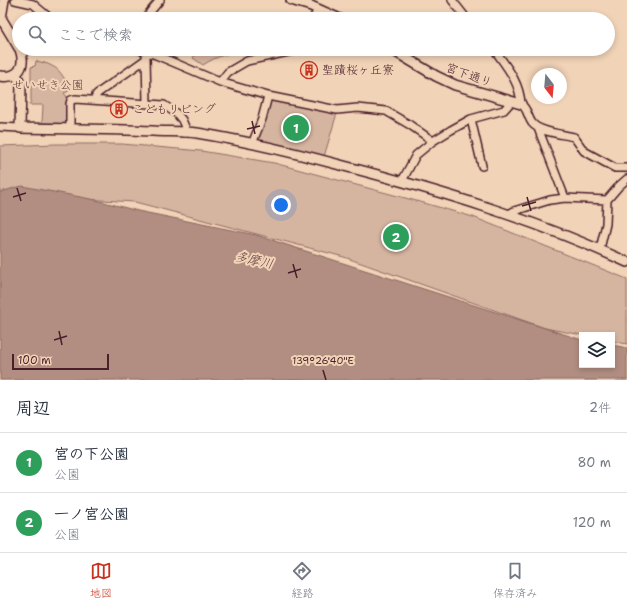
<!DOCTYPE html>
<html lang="ja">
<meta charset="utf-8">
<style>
body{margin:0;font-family:"Shantell Sans","Klee One",sans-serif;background:#f2f2f3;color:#1f2937}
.controls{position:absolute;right:12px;bottom:12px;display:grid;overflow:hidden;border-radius:0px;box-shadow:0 2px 6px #0003}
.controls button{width:36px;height:36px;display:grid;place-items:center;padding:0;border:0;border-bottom:1px solid #e0e1e3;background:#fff;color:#1f2937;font:20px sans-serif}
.compass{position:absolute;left:531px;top:68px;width:36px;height:36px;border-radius:50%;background:#fff;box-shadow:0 2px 6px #0003;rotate:164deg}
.scale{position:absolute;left:12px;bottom:10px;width:97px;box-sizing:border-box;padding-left:4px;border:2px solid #4a1f2b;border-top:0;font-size:11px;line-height:14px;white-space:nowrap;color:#4a1f2b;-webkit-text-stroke:3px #f1d3b7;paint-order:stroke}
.you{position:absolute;left:281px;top:205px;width:14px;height:14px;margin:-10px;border:3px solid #fff;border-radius:50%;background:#1a73e8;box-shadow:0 0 0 6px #1a73e833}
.badge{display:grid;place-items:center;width:26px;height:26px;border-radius:50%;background:#c8321e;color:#fff;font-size:13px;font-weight:700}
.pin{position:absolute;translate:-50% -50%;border:2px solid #fff;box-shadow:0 1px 4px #0006}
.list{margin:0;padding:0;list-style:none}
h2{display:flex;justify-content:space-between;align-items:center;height:52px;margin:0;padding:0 16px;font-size:17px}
h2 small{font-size:13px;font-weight:400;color:#747a83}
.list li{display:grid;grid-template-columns:26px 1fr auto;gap:12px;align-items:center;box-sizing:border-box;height:60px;padding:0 16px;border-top:1px solid #e0e1e3}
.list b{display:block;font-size:15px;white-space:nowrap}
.list p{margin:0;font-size:13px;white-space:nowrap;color:#747a83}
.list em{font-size:13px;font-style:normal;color:#747a83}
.icon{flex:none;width:22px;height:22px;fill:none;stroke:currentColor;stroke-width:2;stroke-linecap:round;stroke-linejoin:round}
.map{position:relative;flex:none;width:627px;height:380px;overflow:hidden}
.search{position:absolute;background:#fff;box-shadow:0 2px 6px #0003;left:12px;right:12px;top:12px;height:44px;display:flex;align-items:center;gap:10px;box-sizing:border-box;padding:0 14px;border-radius:22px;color:#747a83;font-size:15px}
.sheet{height:172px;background:#fff}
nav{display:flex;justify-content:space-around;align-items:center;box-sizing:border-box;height:56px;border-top:1px solid #e0e1e3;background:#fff;font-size:11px;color:#747a83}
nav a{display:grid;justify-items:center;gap:2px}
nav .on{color:#c8321e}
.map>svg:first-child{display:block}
.green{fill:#d6b5a0;stroke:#906a66}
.water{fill:#b18e81;stroke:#88625f}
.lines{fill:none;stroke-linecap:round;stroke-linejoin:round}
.minor-casing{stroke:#4a1f2b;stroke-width:10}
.tertiary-casing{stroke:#4a1f2b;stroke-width:12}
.minor{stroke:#f1d3b7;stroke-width:7}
.tertiary{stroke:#f1d3b7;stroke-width:9}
.ticks{fill:none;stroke:#4a1f2b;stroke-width:1.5}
.labels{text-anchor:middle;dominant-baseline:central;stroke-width:4;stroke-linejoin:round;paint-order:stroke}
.poi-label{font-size:12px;fill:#4a1f2b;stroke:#f1d3b7;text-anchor:start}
.street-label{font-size:12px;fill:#4a1f2b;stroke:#f1d3b7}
.park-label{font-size:12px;fill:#5f363d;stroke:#f1d3b7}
.water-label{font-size:13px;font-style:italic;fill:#643b40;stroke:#f1d3b7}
.ticks-label{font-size:10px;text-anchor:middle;fill:#4a1f2b;stroke:#f1d3b7;stroke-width:4;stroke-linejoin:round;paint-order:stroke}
</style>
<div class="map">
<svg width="627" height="380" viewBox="0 0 627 380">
<rect width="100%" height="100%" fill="#f1d3b7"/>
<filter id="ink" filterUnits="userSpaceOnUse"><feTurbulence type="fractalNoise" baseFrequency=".025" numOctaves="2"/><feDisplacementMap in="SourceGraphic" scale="8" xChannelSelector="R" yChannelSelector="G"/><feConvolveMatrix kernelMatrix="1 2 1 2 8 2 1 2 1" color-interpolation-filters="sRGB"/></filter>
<g filter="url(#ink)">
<path class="green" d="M199,49H248C233,52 216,56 203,65L193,58Z
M36,61C41,62 47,63 52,66C60,69 68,83 69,91L64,93L67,97V124L42,123L43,105H29L31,101V67L35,66Z
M268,96L337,113L323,160L256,143Z
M56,144H122L201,151L274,163L424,203L473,217L627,279V344L612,341V335H582L545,328L344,257L135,202L0,194V146Z"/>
<path class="water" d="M22,186L96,200L138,211L256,235L582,340V365H612V345L627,348V380H0V192Z"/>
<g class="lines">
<g class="minor-casing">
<path id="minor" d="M15,0L33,4L51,19
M452,0L467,19
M147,19L150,12L160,0
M313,19L318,9
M137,49L156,55L220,82L268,96L337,110L358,108L386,111L410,125L433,141
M494,49C506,66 520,82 521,104C528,109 527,116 532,123C539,132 562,134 574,137L584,151L615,168H627
M146,57L147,103
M220,82L228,72L247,61L302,49
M96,100V95L98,93L146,59
M471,119L482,166
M0,127L20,128
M538,128L565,198
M70,129V104L71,100L75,99L164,105L177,114L182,120L185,127V133
M252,144L262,119L268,96
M402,181L416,155L433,141L451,130L471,119L504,110L511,102
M509,214L514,211L550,200L565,198L607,200L619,186L627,179
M600,249L606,224L607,200"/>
</g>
<g class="tertiary-casing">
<path id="tertiary" d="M4,0L1,18L19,48
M291,0L311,6L340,19
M391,49L436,76L455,85L521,104
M16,74L21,85L20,128C64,129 109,129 153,131C167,132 182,131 197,133C246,141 296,153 344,166C441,191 536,220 627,262
M0,76C19,79 26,66 20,49"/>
</g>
<use href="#minor" class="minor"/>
<use href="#tertiary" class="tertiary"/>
</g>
</g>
<path class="ticks" d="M252,121L255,134M247,129L260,126M17,188L21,201M13,197L26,193M527,197L531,211M522,206L536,202M293,264L297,278M288,273L301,269M59,331L62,345M54,340L67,336M323,370L326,380"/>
<defs>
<g id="building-ring" transform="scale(0.9)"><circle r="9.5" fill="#f1d3b7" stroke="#c8321e" stroke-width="1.5"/><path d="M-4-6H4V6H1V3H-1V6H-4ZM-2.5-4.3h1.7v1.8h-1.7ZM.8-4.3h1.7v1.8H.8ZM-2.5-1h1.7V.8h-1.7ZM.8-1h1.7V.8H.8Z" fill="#c8321e"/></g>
</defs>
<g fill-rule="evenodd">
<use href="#building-ring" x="309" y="70"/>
<use href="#building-ring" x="119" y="109"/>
</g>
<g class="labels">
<g class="poi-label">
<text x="322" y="70">聖蹟桜ヶ丘寮</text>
<text x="132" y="109">こどもリビング</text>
</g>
<g class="street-label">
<text transform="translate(469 75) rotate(20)">宮下通り</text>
</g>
<g class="park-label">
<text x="48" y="85">せいせき公園</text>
</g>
<g class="water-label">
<text transform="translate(254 260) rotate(12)">多摩川</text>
</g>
</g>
<g class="ticks-label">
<text x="323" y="364">139°26'40"E</text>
</g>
</svg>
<div class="controls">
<button><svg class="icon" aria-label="layers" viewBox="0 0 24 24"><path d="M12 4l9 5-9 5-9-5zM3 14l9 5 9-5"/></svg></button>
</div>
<svg class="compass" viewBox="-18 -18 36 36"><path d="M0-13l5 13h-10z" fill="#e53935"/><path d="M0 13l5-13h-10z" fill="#747a83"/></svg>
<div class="scale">100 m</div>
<div class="you"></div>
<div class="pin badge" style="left:296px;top:128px;background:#2e9e5b">1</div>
<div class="pin badge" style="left:396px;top:237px;background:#2e9e5b">2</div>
<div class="search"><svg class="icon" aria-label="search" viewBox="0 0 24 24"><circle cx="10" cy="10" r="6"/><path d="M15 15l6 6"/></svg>ここで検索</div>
</div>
<section class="sheet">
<h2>周辺<small>2件</small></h2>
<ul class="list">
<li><span class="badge" style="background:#2e9e5b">1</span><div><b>宮の下公園</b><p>公園</p></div><em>80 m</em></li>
<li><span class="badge" style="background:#2e9e5b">2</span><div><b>一ノ宮公園</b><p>公園</p></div><em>120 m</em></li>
</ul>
</section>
<nav>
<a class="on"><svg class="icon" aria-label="map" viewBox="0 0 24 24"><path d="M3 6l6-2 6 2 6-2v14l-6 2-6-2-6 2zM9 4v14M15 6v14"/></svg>地図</a>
<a><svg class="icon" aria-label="directions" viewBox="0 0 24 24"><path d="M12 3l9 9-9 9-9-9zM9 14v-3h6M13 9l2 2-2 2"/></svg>経路</a>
<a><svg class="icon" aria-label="saved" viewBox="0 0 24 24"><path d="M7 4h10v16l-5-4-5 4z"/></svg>保存済み</a>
</nav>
